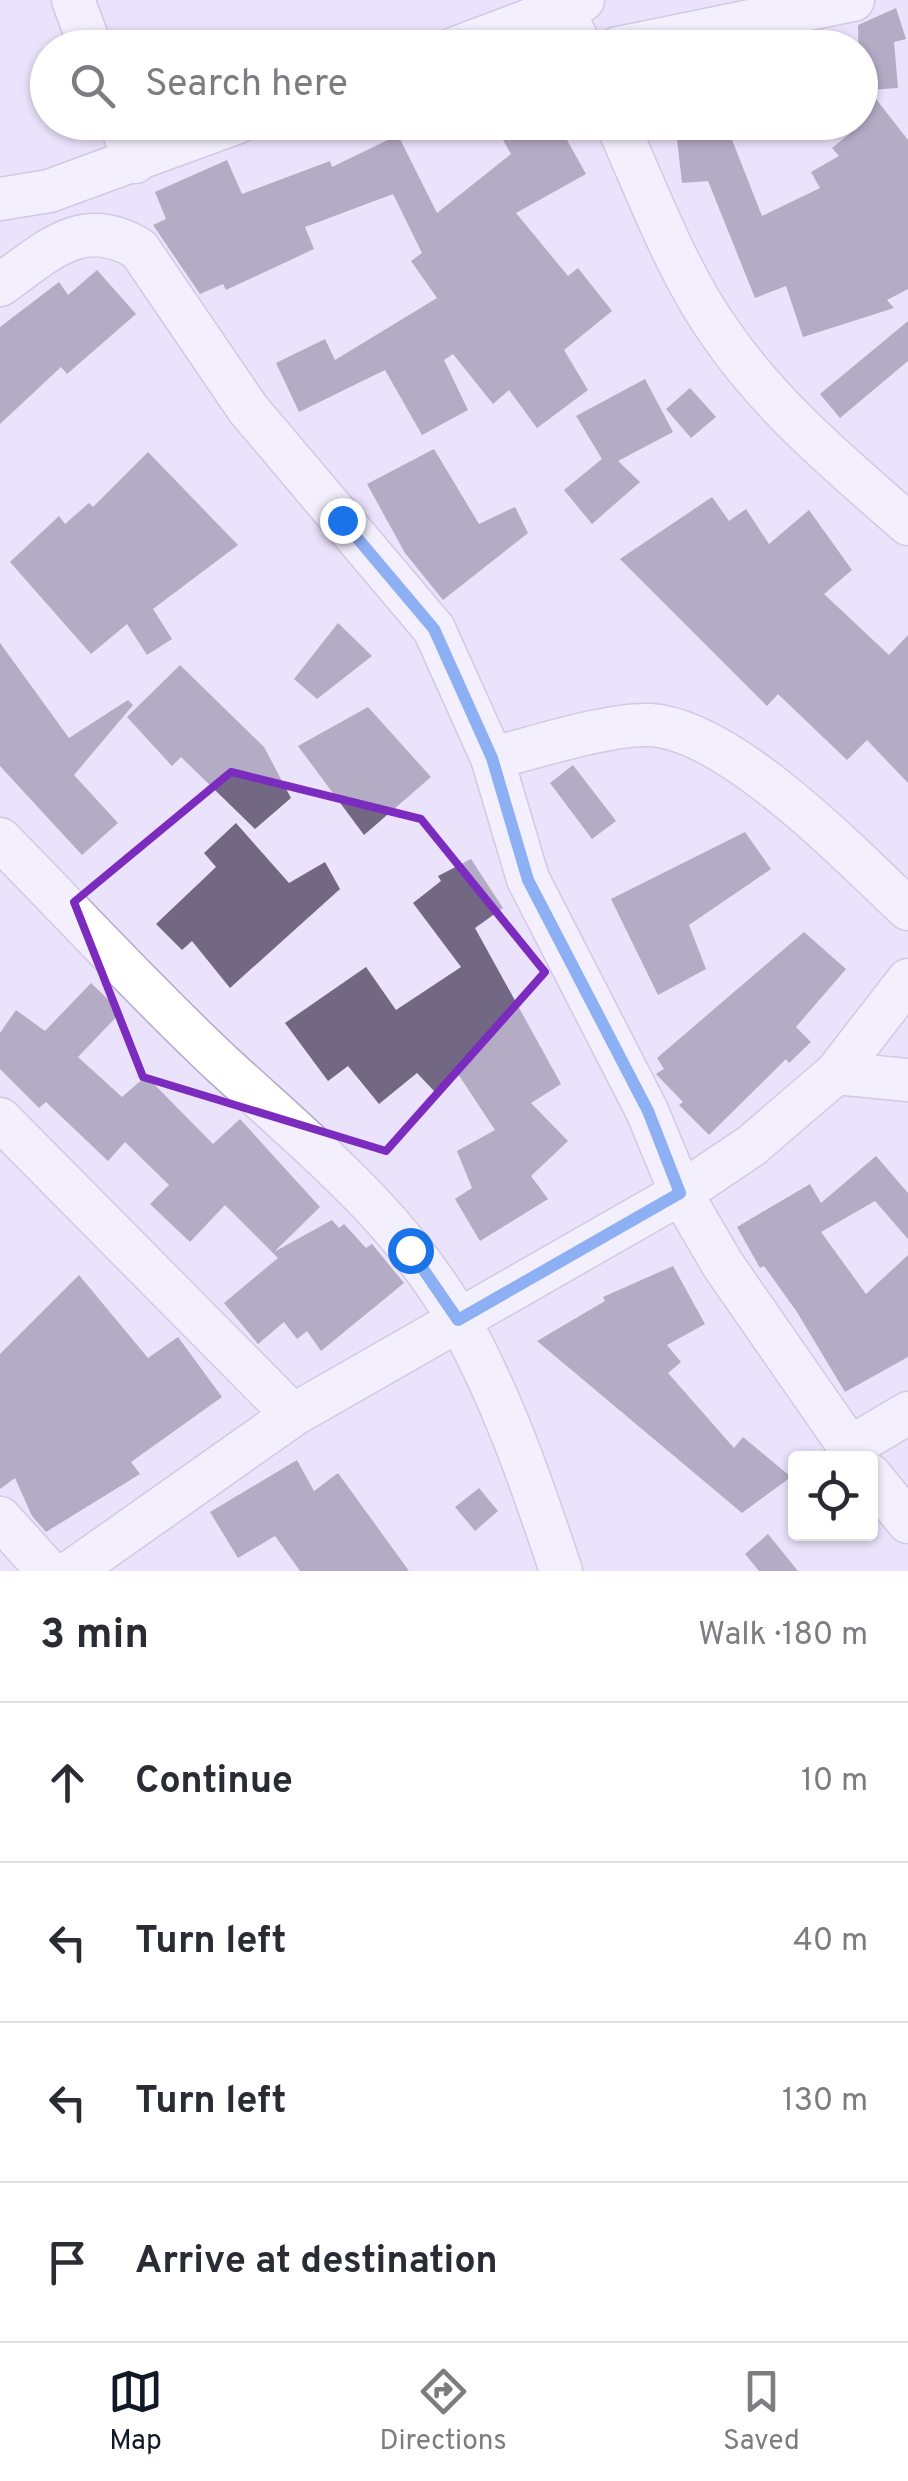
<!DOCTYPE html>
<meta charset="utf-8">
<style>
body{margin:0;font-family:Overpass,sans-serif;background:#f7f7f7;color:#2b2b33}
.controls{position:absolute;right:30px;bottom:30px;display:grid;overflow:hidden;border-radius:10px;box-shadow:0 2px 8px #0004}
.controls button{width:90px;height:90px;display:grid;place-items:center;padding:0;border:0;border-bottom:2px solid #e1e1e2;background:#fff;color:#2b2b33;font:50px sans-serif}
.stop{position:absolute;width:30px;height:30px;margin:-22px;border:8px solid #1a73e8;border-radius:50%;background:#fff}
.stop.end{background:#1a73e8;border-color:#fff;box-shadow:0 2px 10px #0008}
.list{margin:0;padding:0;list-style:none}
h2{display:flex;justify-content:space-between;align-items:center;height:130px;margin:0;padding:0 40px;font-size:42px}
h2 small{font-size:32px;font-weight:400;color:#7c7c81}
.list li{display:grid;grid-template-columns:65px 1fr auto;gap:30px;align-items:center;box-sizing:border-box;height:160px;padding:0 40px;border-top:2px solid #e1e1e2}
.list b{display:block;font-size:38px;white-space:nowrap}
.list em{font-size:32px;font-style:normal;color:#7c7c81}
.icon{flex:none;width:55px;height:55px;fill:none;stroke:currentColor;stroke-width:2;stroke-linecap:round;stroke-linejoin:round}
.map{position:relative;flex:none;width:908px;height:1571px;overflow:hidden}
.search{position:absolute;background:#fff;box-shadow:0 2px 8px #0004;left:30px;right:30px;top:30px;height:110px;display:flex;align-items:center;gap:25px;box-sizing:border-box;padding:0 35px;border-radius:55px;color:#7c7c81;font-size:38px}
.sheet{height:770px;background:#fff}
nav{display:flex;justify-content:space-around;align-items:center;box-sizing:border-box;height:140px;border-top:2px solid #e1e1e2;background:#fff;font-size:28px;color:#7c7c81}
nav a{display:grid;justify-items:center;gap:5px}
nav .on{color:#111827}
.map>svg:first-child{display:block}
.building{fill:#726883}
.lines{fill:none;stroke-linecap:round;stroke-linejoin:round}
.minor-casing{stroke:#b4aac7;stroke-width:45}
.minor{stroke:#fff;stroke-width:42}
.route{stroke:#1a73e8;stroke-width:12}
.marked{fill:none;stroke:#7b2cbf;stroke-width:8;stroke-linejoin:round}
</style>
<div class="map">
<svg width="908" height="1571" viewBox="0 0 908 1571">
<rect width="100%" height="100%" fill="#ebe2fb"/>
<path class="building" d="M896,8L906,39L894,42L898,88L869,90L908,140V289L887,300L894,308L803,337L786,286L755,298L708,181L682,183L675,122H725L762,216L820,188L811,172L839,156L832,148L860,125L858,25Z
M493,122H557L586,174L516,213L568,276L578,268L612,311L564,350L588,390L537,428L509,390L493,404L453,354L444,360L468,410L422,435L385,370L299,412L276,363L325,339L335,360L437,298L411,261L422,253L393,194L305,227L314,249L226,290L223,284L200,294L153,225L166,219L155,192L227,160L242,194L330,161L332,167L398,135L437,213L511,154Z
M97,270L136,314L67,374L61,367L0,424V327L59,282L68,295Z
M908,321V361L840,418L820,394Z
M645,379L673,432L618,461L640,482L592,524L564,490L602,459L576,416Z
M690,388L716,417L691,438L666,409Z
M434,449L479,524L515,507L528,533L443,600L405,553L367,484Z
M148,452L238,545L153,609L172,639L147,655L127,624L91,654L10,562L59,516L65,524L89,503L93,507Z
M712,497L729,521L746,509L769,544L809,510L852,570L824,594L889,655L908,635V783L867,740L847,760L778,694L767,706L620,559Z
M338,623L372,656L317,699L294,679Z
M0,643L69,738L128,700L133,705L74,775L118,823L82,855L0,766Z
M180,665L264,747L291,798L255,829L181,757L172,766L127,717Z
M368,707L431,777L364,835L298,746Z
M573,765L616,821L592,839L550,783Z
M236,823L289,883L325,862L340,889L230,988L192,941L182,950L156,924L216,867L204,853Z
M745,832L771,869L689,925L706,969L658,995L611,899Z
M471,859L503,908L475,928L561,1084L531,1103L568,1141L531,1176L548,1199L480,1241L455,1199L472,1188L457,1151L495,1130L456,1071L435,1092L417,1073L379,1104L348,1066L328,1081L285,1023L366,967L396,1010L461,967L413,903L441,881L438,876Z
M804,932L846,969L796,1027L811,1042L789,1063L786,1059L709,1135L679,1105L683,1102L656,1074L664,1069L657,1058Z
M91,983L121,1012L78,1057L122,1097L146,1076L213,1144L240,1119L320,1207L274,1252L332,1220L339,1228L344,1224L366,1248L372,1244L404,1283L321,1351L307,1331L297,1339L284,1322L258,1344L224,1303L278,1258L225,1205L190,1242L150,1204L169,1185L125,1142L108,1161L46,1102L39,1108L0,1069V1033L16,1010L45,1031Z
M876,1156L908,1193V1239L875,1201L821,1232L866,1294L908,1255V1357L845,1392L797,1312L764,1266L760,1268L737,1227L810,1184L821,1203Z
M673,1266L705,1324L667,1345L681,1362L668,1373L734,1448L743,1437L791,1477L742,1513L537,1341L605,1301L603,1297Z
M79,1275L148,1358L178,1337L222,1397L131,1462L140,1474L46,1532L32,1516L15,1478L0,1489V1354Z
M297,1460L314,1491L338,1473L409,1571H300L275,1536L238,1558L210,1512Z
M479,1488L498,1511L475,1531L455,1507Z
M768,1534L798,1571H759L745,1554Z"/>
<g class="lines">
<g class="minor-casing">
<path id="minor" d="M73,0L91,48
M559,0L581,48
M456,48L583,0
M618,48L853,0
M120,122L135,162
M616,122C648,192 676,271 721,334C771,407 842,466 908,524
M0,199L49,191L238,122
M0,285C47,252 82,214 139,249L248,409L434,629L492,758L528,879L647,1111L681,1193L723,1265L857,1458
M492,758C534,748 609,723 650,725C730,729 849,854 908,909
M0,839C74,914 146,993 223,1065C309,1144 399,1216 458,1319C502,1396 533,1487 561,1571
M836,1073L908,1080
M0,1119L293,1415
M849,1448L908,1413
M870,1475L908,1522
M0,1518L48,1571
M72,1571L293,1415L681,1193L751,1146L836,1073L908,980"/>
</g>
<use href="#minor" class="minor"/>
</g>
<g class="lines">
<path class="route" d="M342,520L434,629L492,758L528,880L648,1111L680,1193L458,1320L410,1250"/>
</g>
<path d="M0 0H908V1571H0ZM231,772L421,819L545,972L386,1151L143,1077L74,902Z" fill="#ebe2fb" fill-opacity=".55" fill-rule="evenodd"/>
<path class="marked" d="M231,772L421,819L545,972L386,1151L143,1077L74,902Z"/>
</svg>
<div class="controls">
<button><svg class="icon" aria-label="locate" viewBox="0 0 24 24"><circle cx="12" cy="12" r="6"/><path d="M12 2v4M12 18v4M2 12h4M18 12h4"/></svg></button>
</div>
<div class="stop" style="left:410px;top:1250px"></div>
<div class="stop end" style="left:342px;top:520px"></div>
<div class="search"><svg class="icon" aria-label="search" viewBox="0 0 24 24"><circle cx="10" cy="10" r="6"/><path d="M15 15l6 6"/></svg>Search here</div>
</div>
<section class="sheet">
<h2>3 min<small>Walk · 180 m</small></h2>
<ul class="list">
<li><svg class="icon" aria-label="ahead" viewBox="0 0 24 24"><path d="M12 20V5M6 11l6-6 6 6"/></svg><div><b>Continue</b></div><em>10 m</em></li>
<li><svg class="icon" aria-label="left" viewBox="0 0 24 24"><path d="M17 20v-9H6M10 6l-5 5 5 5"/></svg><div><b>Turn left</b></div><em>40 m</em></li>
<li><svg class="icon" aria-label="left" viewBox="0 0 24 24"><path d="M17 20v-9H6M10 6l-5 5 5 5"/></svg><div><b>Turn left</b></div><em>130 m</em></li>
<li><svg class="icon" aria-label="arrive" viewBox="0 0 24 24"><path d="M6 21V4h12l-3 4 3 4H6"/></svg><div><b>Arrive at destination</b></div></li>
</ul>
</section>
<nav>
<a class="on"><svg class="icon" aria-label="map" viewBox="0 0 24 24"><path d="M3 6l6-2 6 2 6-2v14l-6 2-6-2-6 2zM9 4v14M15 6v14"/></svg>Map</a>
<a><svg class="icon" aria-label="directions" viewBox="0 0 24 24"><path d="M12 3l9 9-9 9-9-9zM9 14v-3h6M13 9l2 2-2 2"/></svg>Directions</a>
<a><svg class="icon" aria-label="saved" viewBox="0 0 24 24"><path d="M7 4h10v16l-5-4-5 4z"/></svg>Saved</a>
</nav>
